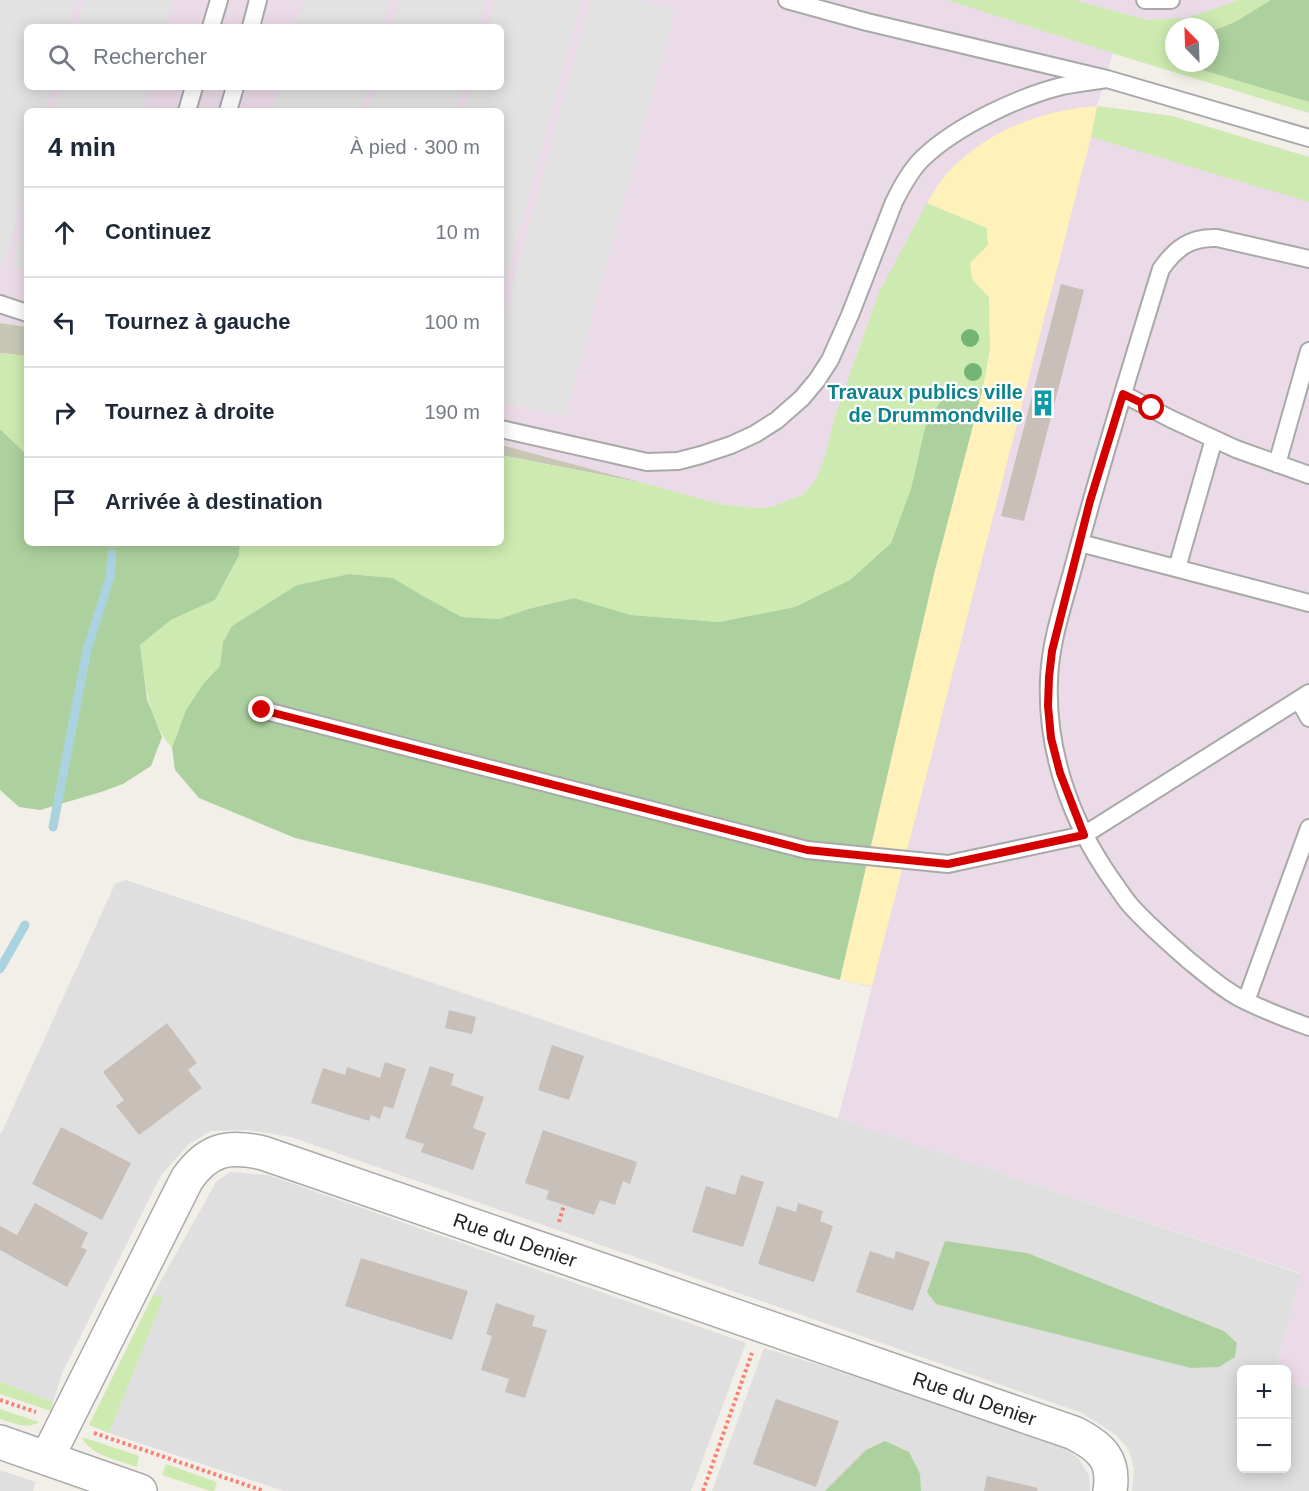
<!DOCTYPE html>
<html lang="fr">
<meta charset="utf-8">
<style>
body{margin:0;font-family:Arial,sans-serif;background:#f6f6f7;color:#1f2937}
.controls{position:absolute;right:18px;bottom:18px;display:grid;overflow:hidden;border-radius:9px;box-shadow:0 3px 15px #0003}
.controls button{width:54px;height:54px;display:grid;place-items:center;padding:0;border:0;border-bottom:2px solid #e0e1e3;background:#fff;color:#1f2937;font:30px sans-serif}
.compass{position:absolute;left:1165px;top:18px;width:54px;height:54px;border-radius:50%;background:#fff;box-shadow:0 3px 15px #0003;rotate:337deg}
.stop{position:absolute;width:18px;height:18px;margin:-14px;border:4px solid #d40000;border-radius:50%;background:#fff}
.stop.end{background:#d40000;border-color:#fff;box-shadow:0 2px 6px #0008}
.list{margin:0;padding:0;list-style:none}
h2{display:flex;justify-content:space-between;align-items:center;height:78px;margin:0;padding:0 24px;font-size:26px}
h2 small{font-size:20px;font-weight:400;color:#747a83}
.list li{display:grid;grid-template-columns:39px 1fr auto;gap:18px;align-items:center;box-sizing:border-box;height:90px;padding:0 24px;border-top:2px solid #e0e1e3}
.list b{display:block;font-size:22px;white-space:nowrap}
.list em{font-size:20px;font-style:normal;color:#747a83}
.icon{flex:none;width:33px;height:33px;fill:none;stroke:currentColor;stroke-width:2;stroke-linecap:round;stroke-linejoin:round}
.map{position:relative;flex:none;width:1309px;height:1491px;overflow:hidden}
.search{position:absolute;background:#fff;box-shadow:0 3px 15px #0003;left:24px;top:24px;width:480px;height:66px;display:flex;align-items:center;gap:15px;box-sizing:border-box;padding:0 21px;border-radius:9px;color:#747a83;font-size:22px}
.panel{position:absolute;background:#fff;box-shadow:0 3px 15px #0003;left:24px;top:108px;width:480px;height:438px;border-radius:9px}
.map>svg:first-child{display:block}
.residential{fill:#e0dfdf}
.industrial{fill:#ebdbe8;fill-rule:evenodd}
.construction{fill:#c7c7b4}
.grass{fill:#cdebb0}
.forest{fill:#add19e}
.sand{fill:#fff1ba}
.parking{fill:#e2e2e2}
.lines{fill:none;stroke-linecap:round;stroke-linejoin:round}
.stream{stroke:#aad3df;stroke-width:9}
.building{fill:#c7bfb8}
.service-casing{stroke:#a9a9a9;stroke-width:20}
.minor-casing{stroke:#a9a9a9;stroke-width:36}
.path{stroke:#fa8072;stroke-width:4;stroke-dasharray:3 3;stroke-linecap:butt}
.service{stroke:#fff;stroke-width:16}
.minor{stroke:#fff;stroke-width:33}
.tree{fill:#74b475}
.route{stroke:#d40000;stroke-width:8}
.labels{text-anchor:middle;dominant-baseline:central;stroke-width:4.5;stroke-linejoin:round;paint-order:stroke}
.culture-label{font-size:20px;font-weight:bold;fill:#0d838f;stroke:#fff;text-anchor:end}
.street-label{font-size:20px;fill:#222;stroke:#fff}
</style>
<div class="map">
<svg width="1309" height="1491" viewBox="0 0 1309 1491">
<rect width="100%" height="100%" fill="#f2efe9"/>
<path class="residential" d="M126,880L1301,1274L1287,1329L1275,1369L1242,1370V1468H1286L1287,1382L1309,1388V1491H1132L1134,1469L1129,1450L1116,1435L1082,1413L291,1137L247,1130L211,1131L189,1144L161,1175L62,1373L53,1402L0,1382V1136L115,884Z
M230,1172L268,1175L746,1343L691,1491H284L109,1433L162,1298L153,1295L216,1182Z
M764,1348L1015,1426L1055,1441L1078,1458L1089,1475L1090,1491H712Z
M0,1470L36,1482L33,1491H0Z"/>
<path class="industrial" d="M0,0H1309V113L1113,53L1097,106L1172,116L1309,157V1388L1287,1382L1286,1370L1275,1369L1287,1329L1300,1273L838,1119L872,987L840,980L983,388L990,350L879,292L835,416L825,455L816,479L804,494L771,507L756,508L720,504L501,445V111H27V327L0,323ZM27,27H501V87H27ZM1174,27H1210V63H1174Z"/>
<path class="construction" d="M0,323L27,327V356L0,353Z
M501,445L643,483L501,455Z"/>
<path class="grass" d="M947,0H1074L1147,20L1187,18L1239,0H1271L1235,22L1213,31L1210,34V27H1174V63H1199V69L1309,102V113L1131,59Z
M1097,106L1172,116L1309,157V202L1091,137Z
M927,203L987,228L988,245L972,279L989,297L990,350L983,388L948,392L891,543L850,580L795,607L719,622L631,615L574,598L528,609L499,619L462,617L423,596L393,578L349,574L297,585L232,626L223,642L220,666L203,684L186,710L172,748C147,719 145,681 140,645L171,620L215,600L239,557L240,543H501V455L643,483L720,504L756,508L771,507L804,494L816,479L825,455L835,416L879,292Z
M0,353L27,356V455L0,429Z
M153,1295L163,1298L109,1433L89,1425Z
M0,1382L53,1402L51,1411L0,1394Z
M0,1409L39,1422C27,1430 13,1423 0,1419Z
M82,1437L139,1456L137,1467C119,1460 90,1456 82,1437Z
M166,1464L217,1482L214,1491H210L162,1475Z"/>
<path class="forest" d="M1271,0H1309V102L1199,69V63H1210V34L1213,31L1235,22Z
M983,388L935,571L840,980L492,886L295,838L199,798L175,770L172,748L186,710L203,684L220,666L223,642L232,626L297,585L349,574L393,578L423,596L462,617L499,619L528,609L574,598L631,615L719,622L795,607L850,580L891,543L911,489L927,420L948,392Z
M0,429L27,455V543H240L239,556L215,600L171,620L140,645L147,699L162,737L151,766L123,784L101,792L40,810L19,807L0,790Z
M945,1241L1027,1253L1224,1331L1237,1343L1235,1357L1219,1367L1191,1368L936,1304L927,1292Z
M885,1441L909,1452L920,1474L921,1491H825L866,1450Z"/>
<path class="sand" d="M1097,106L1091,137L872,986L840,980L935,571L983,388L990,350L989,297L972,279L970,263L988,245L987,228L927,203C933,193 940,181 948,172C989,130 1039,111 1097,106Z"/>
<path class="parking" d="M0,0H75L68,27H27V87H52L45,111H27V179L4,265L0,264Z
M85,0H173L165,27H77Z
M303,0H391L383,27H296Z
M398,0H486L479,27H391Z
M494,0H581L501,299V111H464L471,87H501V27H487Z
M591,0H637L675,10L565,416L501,403V326Z
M61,87H149L143,111H54Z
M279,87H367L361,111H273Z
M375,87H462L456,111H369Z
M27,211V270L12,266Z"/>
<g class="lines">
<path class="stream" d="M53,827L87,650L110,577L112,554
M0,969L25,925"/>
</g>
<path class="building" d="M1061,284L1084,290L1024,521L1001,516Z
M449,1010L476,1017L472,1034L445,1028Z
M167,1023L197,1063L188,1070L202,1088L139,1135L116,1106L124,1100L103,1072Z
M552,1045L584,1056L569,1100L538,1090Z
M385,1062L406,1069L393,1109L384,1106L380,1119L371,1115L369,1121L311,1103L323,1068L345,1075L347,1067L380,1078Z
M430,1066L454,1074L451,1085L484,1097L473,1128L486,1133L473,1170L421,1152L424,1144L405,1138Z
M61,1127L131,1163L102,1220L32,1184Z
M543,1130L637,1162L630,1184L623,1181L615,1205L600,1200L594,1215L546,1199L549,1191L525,1183Z
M741,1175L764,1182L743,1247L692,1232L706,1186L735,1195Z
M35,1203L88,1233L81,1247L87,1250L67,1287L0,1250V1226L17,1235Z
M798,1203L823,1211L820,1221L833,1226L814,1282L758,1264L777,1206L796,1212Z
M870,1251L894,1259L896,1251L930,1262L913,1311L856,1292Z
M361,1258L468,1291L452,1340L345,1306Z
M496,1303L535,1316L532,1326L547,1330L525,1398L505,1392L509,1379L481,1370L492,1336L486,1334Z
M776,1399L839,1421L816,1487L753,1464Z
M987,1476L1038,1488L1037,1491H984Z"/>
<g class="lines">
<g class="service-casing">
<path id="service" d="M787,0L867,22L1107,79L1309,138
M1145,0H1171
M211,27L219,0
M251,27L258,0
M187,111L194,87
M228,111L235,87
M1309,259L1217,238C1190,237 1176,248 1161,269C1131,366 1101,463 1075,561C1065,599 1050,641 1049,680C1046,751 1071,822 1112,880C1118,888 1124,898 1131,906C1148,925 1168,942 1187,959C1203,972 1220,987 1238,997C1260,1009 1285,1018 1309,1027
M0,304L27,313
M1123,394L1171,419L1236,449L1309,475
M501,429L647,462L678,461L701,455L731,445L755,434L777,420L802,398L817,380L830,360L850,315L894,202C902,186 911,169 924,157C957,126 1018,97 1062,86C1077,83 1092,81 1107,79
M1277,464L1309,351
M1080,543L1309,603
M1177,568L1214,439
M1299,700L1309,718
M262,710L807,850L948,864L1084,835L1309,693
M1246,1001L1309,828"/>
</g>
<g class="minor-casing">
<g id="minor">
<path d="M0,1442L140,1491"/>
<path id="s1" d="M47,1458L187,1179C208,1149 228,1145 263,1153L1074,1433C1101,1447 1115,1459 1110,1491"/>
</g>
</g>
<path class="path" d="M559,1222L564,1205
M0,1400L36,1412
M94,1433L264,1491
M703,1491L752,1353"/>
<use href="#service" class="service"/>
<use href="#minor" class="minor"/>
</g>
<g class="tree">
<circle cx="970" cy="338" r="9"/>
<circle cx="973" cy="372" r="9"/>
</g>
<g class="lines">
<path class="route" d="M262,710L807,850L948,864L1084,835L1060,773L1051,738L1048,706L1049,677L1052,651L1090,501L1123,394L1152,408"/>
</g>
<defs>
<g id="building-bare" transform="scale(2.07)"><path d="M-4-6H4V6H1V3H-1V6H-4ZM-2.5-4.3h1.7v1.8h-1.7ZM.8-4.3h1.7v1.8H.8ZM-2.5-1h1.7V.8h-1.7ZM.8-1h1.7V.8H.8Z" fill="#0f9aa8" stroke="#fff" stroke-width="2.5" paint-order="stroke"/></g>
</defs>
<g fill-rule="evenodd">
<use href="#building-bare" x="1043" y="403"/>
</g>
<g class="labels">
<g class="culture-label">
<text x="1023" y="392">Travaux publics ville<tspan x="1023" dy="23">de Drummondville</tspan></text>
</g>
<g class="street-label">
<text stroke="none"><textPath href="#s1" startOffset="666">Rue du Denier</textPath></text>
<text stroke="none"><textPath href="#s1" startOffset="1152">Rue du Denier</textPath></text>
</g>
</g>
</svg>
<div class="controls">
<button>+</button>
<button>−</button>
</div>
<svg class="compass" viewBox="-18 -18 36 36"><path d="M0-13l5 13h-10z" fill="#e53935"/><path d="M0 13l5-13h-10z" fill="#747a83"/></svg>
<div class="stop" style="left:1152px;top:408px"></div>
<div class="stop end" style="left:262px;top:710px"></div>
<div class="search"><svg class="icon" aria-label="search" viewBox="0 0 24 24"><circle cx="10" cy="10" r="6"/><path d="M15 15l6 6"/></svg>Rechercher</div>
<section class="panel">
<h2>4 min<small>À pied · 300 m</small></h2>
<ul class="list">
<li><svg class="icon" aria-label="ahead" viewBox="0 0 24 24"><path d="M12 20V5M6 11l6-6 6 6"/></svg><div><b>Continuez</b></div><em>10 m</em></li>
<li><svg class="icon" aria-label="left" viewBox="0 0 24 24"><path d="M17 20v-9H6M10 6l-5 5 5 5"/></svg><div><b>Tournez à gauche</b></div><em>100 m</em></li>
<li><svg class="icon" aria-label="right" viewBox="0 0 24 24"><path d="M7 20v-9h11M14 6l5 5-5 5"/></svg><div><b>Tournez à droite</b></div><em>190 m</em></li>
<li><svg class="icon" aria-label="arrive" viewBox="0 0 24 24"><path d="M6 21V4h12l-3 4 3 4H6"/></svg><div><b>Arrivée à destination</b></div></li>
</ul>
</section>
</div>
